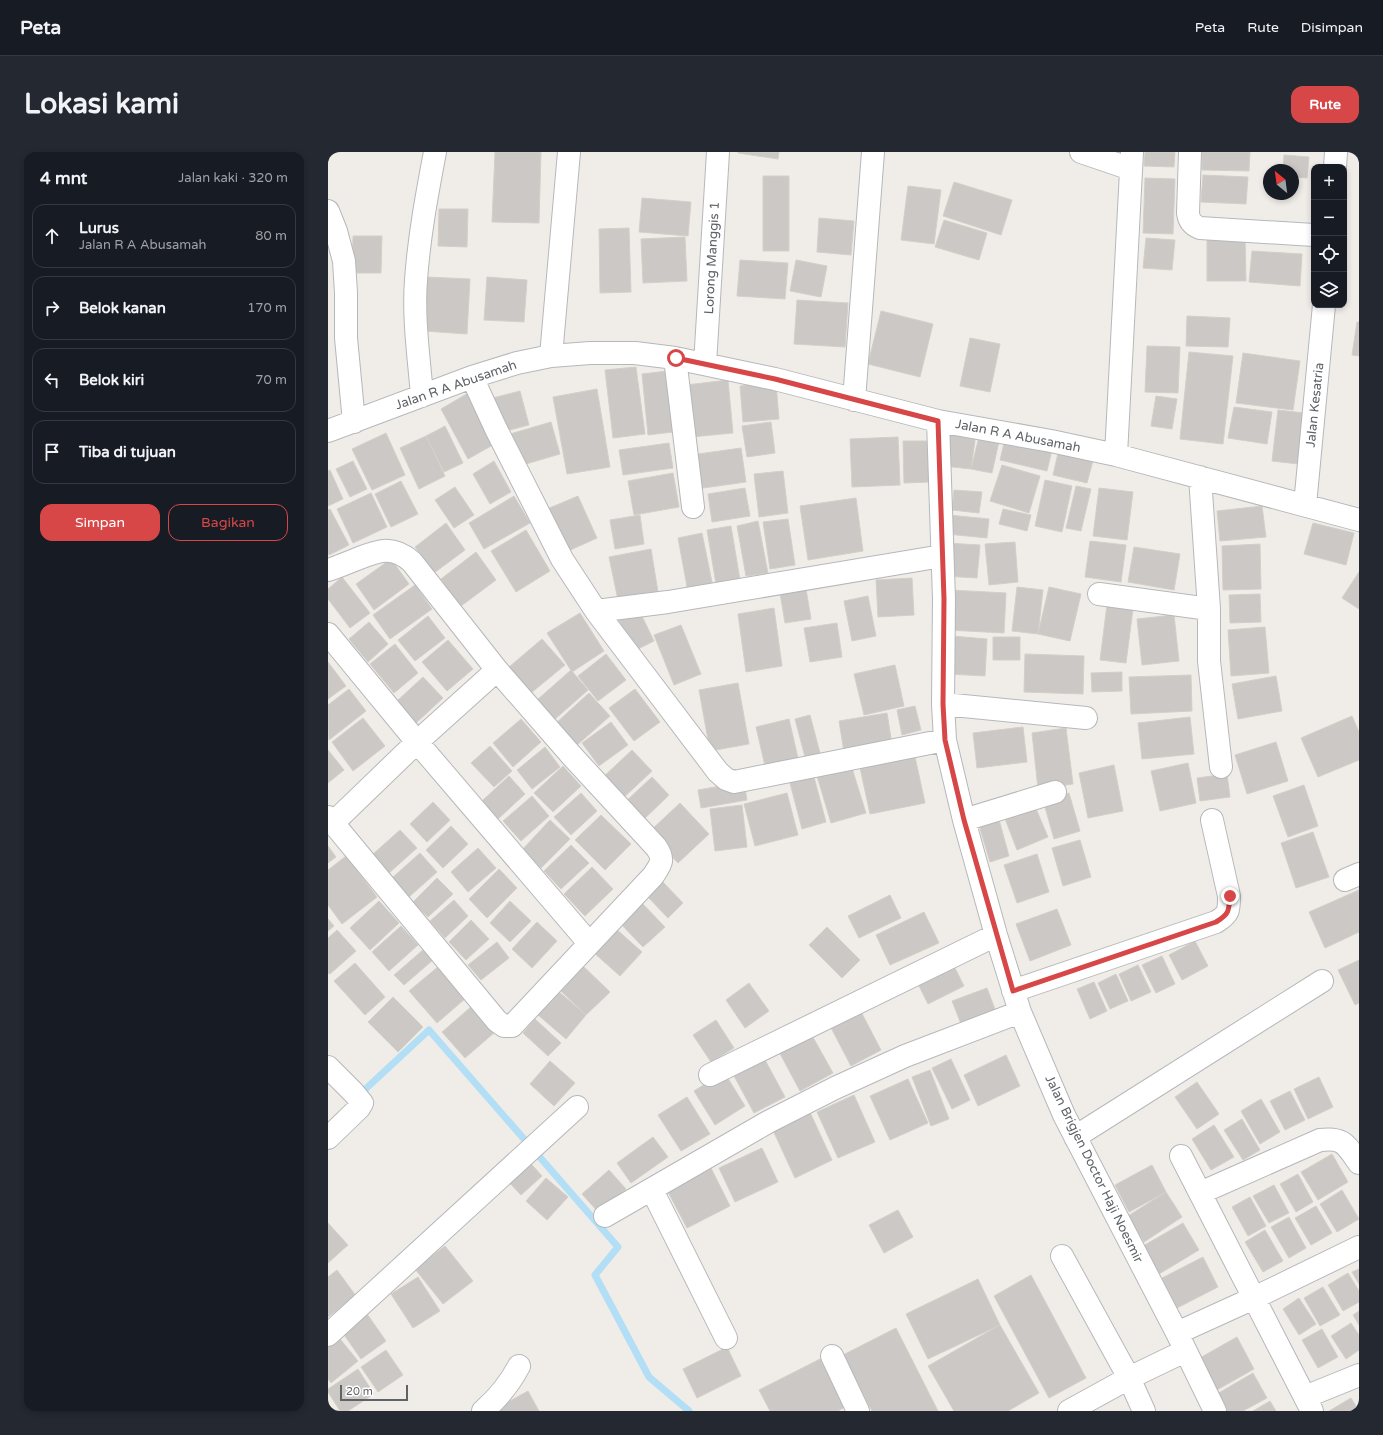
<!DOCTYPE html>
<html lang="id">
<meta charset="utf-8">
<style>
body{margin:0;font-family:"Varela Round",sans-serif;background:#242831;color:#f1f3f6}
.controls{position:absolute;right:12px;top:12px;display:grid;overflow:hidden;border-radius:8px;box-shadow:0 2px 6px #0003}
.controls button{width:36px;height:36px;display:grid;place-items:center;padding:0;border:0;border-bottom:1px solid #363941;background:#171b24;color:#f1f3f6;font:20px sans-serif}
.compass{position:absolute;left:935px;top:12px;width:36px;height:36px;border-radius:50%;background:#171b24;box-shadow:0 2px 6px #0003;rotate:331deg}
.scale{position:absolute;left:12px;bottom:10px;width:68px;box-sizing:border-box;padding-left:4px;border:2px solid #5f6367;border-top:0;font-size:11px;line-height:14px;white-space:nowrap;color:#5f6367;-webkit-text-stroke:3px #fff;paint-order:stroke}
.stop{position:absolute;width:12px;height:12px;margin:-9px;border:3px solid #d74748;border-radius:50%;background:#fff}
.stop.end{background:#d74748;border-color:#fff;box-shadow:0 1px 4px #0008}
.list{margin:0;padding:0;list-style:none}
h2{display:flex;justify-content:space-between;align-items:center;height:52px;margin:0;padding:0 16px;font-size:17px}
h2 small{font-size:13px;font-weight:400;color:#9ea1a6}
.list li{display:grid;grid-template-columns:26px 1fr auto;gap:12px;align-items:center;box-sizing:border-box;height:64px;margin:0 8px 8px;padding:0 8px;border:1px solid #363941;border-radius:12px}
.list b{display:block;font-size:15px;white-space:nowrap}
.list p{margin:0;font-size:13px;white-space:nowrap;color:#9ea1a6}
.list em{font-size:13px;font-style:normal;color:#9ea1a6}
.actions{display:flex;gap:8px;padding:12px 16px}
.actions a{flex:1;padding:9px 0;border:1px solid #d74748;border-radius:12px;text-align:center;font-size:14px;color:#d74748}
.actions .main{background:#d74748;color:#fff}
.icon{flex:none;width:22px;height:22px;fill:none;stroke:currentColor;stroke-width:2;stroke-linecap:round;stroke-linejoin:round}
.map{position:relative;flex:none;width:1031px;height:1259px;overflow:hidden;border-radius:12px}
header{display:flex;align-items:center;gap:24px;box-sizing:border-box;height:56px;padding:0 20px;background:#171b24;border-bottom:1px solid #363941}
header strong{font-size:19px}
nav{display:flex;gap:22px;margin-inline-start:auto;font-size:14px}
.intro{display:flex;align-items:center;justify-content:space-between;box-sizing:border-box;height:96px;padding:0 24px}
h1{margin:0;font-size:28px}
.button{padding:10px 18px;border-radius:12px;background:#d74748;color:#fff;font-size:14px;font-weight:700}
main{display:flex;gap:24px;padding:0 24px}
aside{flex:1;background:#171b24;border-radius:12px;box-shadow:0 2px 6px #0003}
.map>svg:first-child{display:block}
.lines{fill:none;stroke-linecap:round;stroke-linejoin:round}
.stream{stroke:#b2def6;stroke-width:7}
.building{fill:#cbc8c5;stroke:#d4cfc7}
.minor-casing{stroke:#b5b8bb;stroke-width:24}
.minor{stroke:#fff;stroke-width:22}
.route{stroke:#d74748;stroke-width:5}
.labels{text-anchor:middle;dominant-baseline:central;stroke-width:3;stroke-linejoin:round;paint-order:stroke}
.street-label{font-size:13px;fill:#5f6367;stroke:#fff}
</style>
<header>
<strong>Peta</strong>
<nav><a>Peta</a><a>Rute</a><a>Disimpan</a></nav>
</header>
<div class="intro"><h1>Lokasi kami</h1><a class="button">Rute</a></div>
<main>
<aside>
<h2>4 mnt<small>Jalan kaki · 320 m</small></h2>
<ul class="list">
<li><svg class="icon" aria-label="ahead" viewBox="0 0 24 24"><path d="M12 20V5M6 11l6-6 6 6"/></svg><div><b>Lurus</b><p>Jalan R A Abusamah</p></div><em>80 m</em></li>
<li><svg class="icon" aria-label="right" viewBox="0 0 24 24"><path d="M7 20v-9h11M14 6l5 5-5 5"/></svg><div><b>Belok kanan</b></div><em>170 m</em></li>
<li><svg class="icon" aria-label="left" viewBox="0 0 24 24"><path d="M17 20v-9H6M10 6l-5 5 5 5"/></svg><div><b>Belok kiri</b></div><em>70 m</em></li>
<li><svg class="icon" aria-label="arrive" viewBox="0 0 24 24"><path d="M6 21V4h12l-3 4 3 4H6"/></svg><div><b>Tiba di tujuan</b></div></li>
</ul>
<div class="actions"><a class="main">Simpan</a><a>Bagikan</a></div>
</aside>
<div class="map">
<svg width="1031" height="1259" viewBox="0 0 1031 1259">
<rect width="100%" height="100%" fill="#f0ede8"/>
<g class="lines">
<path class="stream" d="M30,944L101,878L290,1095L267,1123L321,1225L361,1259"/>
</g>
<path class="building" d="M167,0H213L211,71L164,70Z
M410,0H451L450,7L410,1Z
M817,0H847L846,15L816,14Z
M874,0H922L921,19L874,18Z
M956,3L981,5L979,26L965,25V18H955Z
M875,23L920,25L918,52L873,50Z
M435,24H461V99H435Z
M817,26L847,27L845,82L815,81Z
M626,30L684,48L673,83L615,64Z
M580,34L613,38L606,92L573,88Z
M314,46L363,50L360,84L311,80Z
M111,57H140L139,95L110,94Z
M491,66L526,69L523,103L489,100Z
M616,68L659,81L651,108L607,95Z
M301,76L303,140L272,141L271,77Z
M25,84H54L53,121H24Z
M357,85L359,129L315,131L313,87Z
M818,86L847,88L844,118L815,116Z
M917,86L918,129H879V87Z
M924,99L974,102L972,134L921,130Z
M412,108L460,111L457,147L409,144Z
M468,108L499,114L493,145L462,139Z
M99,125L142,127L139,182L96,179Z
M159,125L199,128L196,170L156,168Z
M469,148L520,151L517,195L466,192Z
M553,159L605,172L592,225L540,212Z
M859,164L902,166L900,195L858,194Z
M1029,170H1031V204L1024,203Z
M642,186L672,192L662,240L632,234Z
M819,194L852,195L850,241L817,240Z
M861,200L905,204L895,292L852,287Z
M915,201L972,209L965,258L908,251Z
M308,215L317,282L285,286L277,218Z
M339,219L345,280L320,283L314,222Z
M400,228L405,281L363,285L358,233Z
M448,231L451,267L415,270L412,234Z
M269,237L282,315L239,322L225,245Z
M192,239L201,273L174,280L165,246Z
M142,240L170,290L140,307L113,257Z
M828,244L849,247L844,277L823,274Z
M906,255L944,260L939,292L900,286Z
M950,258L976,261L970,312L944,309Z
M223,270L232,302L191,314L182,282Z
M443,270L447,301L419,305L414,274Z
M117,274L135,311L116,320L98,284Z
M621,277L648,281L643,317L616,314Z
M58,281L77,323L44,338L24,297Z
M652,281L672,285L664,321L643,317Z
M98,284L117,324L91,337L72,296Z
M570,285L572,333L524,335L522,287Z
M677,287L724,298L719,319L672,308Z
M575,289H602V330L576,331Z
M341,291L345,316L295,323L291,298Z
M413,296L418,330L368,337L363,303Z
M731,297L766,305L759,331L725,323Z
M25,309L39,337L22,345L8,317Z
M166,309L183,340L162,352L145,322Z
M674,313L712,324L701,361L662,349Z
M2,318L15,347L0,354V319Z
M455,319L460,361L431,365L426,322Z
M345,321L351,355L306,363L300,329Z
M717,328L744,334L734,380L707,374Z
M73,329L90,362L63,375L47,342Z
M748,334L763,337L753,379L738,376Z
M127,335L146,363L126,376L107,348Z
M417,336L422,364L384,370L380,342Z
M771,336L805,340L799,388L765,384Z
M626,338L654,340L651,361L624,358Z
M43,341L59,375L25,391L9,357Z
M186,344L202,371L156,397L141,371Z
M250,344L269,386L238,400L219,357Z
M528,346L535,399L480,408L472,354Z
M934,354L938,385L892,389L889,359Z
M2,357L21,393L1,403L0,401V358Z
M675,357L703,363L699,379L671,372Z
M312,363L316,392L287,397L282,368Z
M621,363L661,367L659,386L619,382Z
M460,367L467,413L442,417L435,370Z
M430,369L440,421L418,424L409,374Z
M118,371L137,398L106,421L87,395Z
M985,371L1026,381L1018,413L976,402Z
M403,374L412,428L388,432L379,378Z
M198,378L222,419L188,440L163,399Z
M374,381L385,435L360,440L350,386Z
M762,389L798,393L793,430L757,425Z
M687,390L690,430L661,433L657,392Z
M618,391L652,393L649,426L616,424Z
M932,392L933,437L895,438L894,394Z
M806,395L852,402L846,438L800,430Z
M323,397L330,440L290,448L281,405Z
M148,400L168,428L133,454L113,427Z
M63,407L81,432L46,458L28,432Z
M1031,420V457L1014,446Z
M14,425L42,461L22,476L0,447V437Z
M584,426L586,463L550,465L548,428Z
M477,431L483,467L457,471L451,435Z
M87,433L104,457L62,487L45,463Z
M689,435L715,438L710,482L684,479Z
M721,435L753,442L742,489L710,482Z
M622,438L678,441L676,481L620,478Z
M932,442L933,470L902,471L901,443Z
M540,444L548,484L524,489L516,449Z
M779,453L805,457L798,511L772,508Z
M446,456L454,514L418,520L410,462Z
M311,458L326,489L306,499L291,468Z
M252,461L276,499L244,520L219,481Z
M846,463L851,509L814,513L809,467Z
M100,464L117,486L87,509L70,488Z
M41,470L60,492L40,510L21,487Z
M509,471L514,505L482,510L476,476Z
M353,473L373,522L346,533L326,483Z
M937,475L941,521L903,524L900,478Z
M624,484L659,487L657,524L621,522Z
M665,485H692V508H665Z
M214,487L237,513L203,541L181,515Z
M120,488L145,517L119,539L94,510Z
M67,492L90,521L66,541L42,512Z
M278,502L298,528L270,549L250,524Z
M697,502L756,504L755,542L696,540Z
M0,510L18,534L0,547Z
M567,513L576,554L536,563L526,522Z
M243,518L260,538L226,568L209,548Z
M794,520V539L764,540L763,521Z
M863,523L864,559L803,562L801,525Z
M948,524L954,559L910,567L904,532Z
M95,525L115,546L88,571L69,549Z
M410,531L421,592L382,599L371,538Z
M21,537L38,559L1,588L0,553Z
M307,537L332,570L306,589L281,556Z
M261,541L282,564L248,594L227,572Z
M587,554L593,578L574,583L569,558Z
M559,561L564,592L516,600L511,569Z
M482,563L492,601L477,605L467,567Z
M1024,564L1031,580V608L990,625L973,586Z
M862,565L866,602L814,607L810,571Z
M35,566L57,594L25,619L4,590Z
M193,567L213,590L185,615L165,591Z
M461,567L470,606L437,614L428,575Z
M283,570L300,593L271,614L254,591Z
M695,575L699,610L649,616L645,581Z
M738,576L745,632L710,637L704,581Z
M948,590L960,629L919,642L907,603Z
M162,594L184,619L166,635L143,611Z
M217,595L232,615L204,637L189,618Z
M0,598L16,618L0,631Z
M304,598L324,619L293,648L273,627Z
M586,600L597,651L542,662L531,611Z
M860,611L868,651L832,659L823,619Z
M523,613L538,661L503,671L489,624Z
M786,613L795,659L760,666L751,621Z
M235,614L253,634L225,660L206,641Z
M899,622L902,645L872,649L869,626Z
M181,624L197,642L170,667L154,649Z
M324,625L341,643L312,671L295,652Z
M486,625L498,670L474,677L462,631Z
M416,630L419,648L373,656L370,638Z
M976,633L990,674L960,685L945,644Z
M253,641L269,659L243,683L226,665Z
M459,641L470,683L427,694L416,652Z
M741,641L752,679L726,687L715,648Z
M204,644L221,664L193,689L175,669Z
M105,650L122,668L99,690L82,672Z
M352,651L381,682L350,711L321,680Z
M706,652L720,685L689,698L676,664Z
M414,653L419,695L387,699L382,657Z
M273,663L303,692L277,718L247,688Z
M670,664L681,704L662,710L650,670Z
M222,668L242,687L213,716L194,698Z
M123,674L140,692L115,716L98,698Z
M72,678L89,696L61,721L44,703Z
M985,680L1001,725L968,736L953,691Z
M752,688L763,725L735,734L724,696Z
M243,693L261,711L233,737L216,719Z
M0,694L8,705L0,711Z
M150,696L168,716L140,740L123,720Z
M92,701L109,720L81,745L64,726Z
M709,702L721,740L689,751L676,713Z
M18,704L49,745L14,772L0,753V718Z
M264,715L285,737L257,764L236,742Z
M171,717L189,736L159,766L141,747Z
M109,726L125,742L100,765L85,750Z
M332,727L355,751L340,766L317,742Z
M1031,738V780L997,796L981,760Z
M562,743L573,766L531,786L520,764Z
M310,747L337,775L315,795L289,768Z
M126,748L140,764L117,786L102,769Z
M51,749L71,771L42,798L22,776Z
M182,749L203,769L182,790L162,771Z
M729,757L743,793L702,809L688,772Z
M596,760L611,791L562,813L548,783Z
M0,767L6,774L0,779Z
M143,768L161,787L138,808L121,790Z
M209,770L229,789L204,816L184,797Z
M73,774L90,793L61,819L44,800Z
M499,775L532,808L514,826L481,793Z
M287,776L314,800L292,824L265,800Z
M9,778L28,799L2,822L0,821V786Z
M867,789L880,814L854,828L841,803Z
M169,790L181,806L153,828L140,813Z
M96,797L105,808L76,833L66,823Z
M834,804L847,832L828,841L814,813Z
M1031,808V851L1027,853L1010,818Z
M27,811L57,845L37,863L6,829Z
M625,812L636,834L600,852L589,830Z
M254,813L282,840L258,863L231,837Z
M810,813L823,840L803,849L791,822Z
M111,814L138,846L109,871L81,839Z
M788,822L800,849L782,857L770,831Z
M766,830L779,859L762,867L749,837Z
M421,831L441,859L417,876L398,848Z
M659,836L668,860L633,872L624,849Z
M230,839L258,863L238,887L210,863Z
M65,845L95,875L70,900L40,870Z
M144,854L167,880L137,906L114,880Z
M530,854L553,898L523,914L500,870Z
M207,867L233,891L220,904L195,881Z
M388,868L406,896L383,910L365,883Z
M481,878L505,921L472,939L449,896Z
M678,903L692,934L650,954L636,923Z
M436,906L457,945L426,961L405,922Z
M623,907L642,948L624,957L604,916Z
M222,909L247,931L226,954L202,932Z
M602,918L621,967L603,974L584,925Z
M396,920L417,954L387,973L366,939Z
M991,925L1005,955L980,967L966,937Z
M580,927L600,971L562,988L542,944Z
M869,930L891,962L869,977L847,945Z
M962,939L977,968L957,978L942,949Z
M526,943L547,990L510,1006L489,960Z
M359,945L382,982L353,999L330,963Z
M933,947L952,980L932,992L913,959Z
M480,956L504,1008L467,1026L443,974Z
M914,967L932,998L915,1008L896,978Z
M886,973L906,1005L883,1018L864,987Z
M325,985L340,1005L303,1031L289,1011Z
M434,996L450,1030L407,1050L391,1016Z
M1004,1002L1020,1030L990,1048L973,1020Z
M196,1004L214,1024L193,1043L175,1024Z
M824,1013L838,1040L801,1060L787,1033Z
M382,1014L402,1054L359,1076L338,1036Z
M281,1018L298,1037L271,1061L254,1042Z
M970,1022L985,1050L968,1060L952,1032Z
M218,1026L240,1045L219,1068L198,1049Z
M946,1033L961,1061L941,1071L925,1044Z
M1014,1038L1031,1067L1009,1080L992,1052Z
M838,1040L854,1065L816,1090L800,1064Z
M922,1045L938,1074L920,1084L904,1055Z
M988,1054L1004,1081L983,1093L967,1066Z
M570,1058L585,1085L556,1101L541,1073Z
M961,1065L978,1096L961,1106L943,1075Z
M0,1071L20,1093L0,1111Z
M855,1071L871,1098L831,1122L815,1094Z
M937,1078L955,1109L935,1120L917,1090Z
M117,1094L145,1129L115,1152L87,1117Z
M875,1105L890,1135L849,1156L834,1126Z
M1031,1117V1132L1024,1120Z
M9,1118L28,1144L0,1165V1125Z
M1020,1121L1031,1139V1150L1015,1159L1000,1133Z
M703,1123L758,1226L721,1246L666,1144Z
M90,1125L112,1159L85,1176L63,1142Z
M650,1127L672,1173L600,1207L578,1162Z
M995,1135L1012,1163L992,1174L976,1146Z
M971,1146L988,1172L971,1183L955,1157Z
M37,1159L58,1189L33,1207L12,1177Z
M1031,1159V1173L1025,1163Z
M1023,1171L1031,1183V1198L1018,1207L1003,1184Z
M672,1173L711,1241L680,1259H626L600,1214Z
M568,1176L610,1259H544L515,1203Z
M994,1177L1010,1205L990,1216L974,1188Z
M8,1182L30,1209L3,1231L0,1227V1188Z
M909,1185L926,1217L887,1239L870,1207Z
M399,1195L413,1224L369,1246L355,1217Z
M58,1198L75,1223L50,1240L33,1215Z
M492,1207L517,1255L510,1259H442L431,1238Z
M30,1217L46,1242L20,1259H12L0,1240V1237Z
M925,1221L939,1246L915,1259H899L889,1242Z
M200,1239L211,1259H164Z
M1023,1246L1031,1259H1001Z
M942,1249L948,1259H925Z"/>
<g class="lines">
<g class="minor-casing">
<path id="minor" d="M753,0L803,17
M862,0L860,61C861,69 864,73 872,76L986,83
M1007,15L1008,0
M0,59L8,79L16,109L18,141V186L26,270
M223,204L241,0
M347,206L365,355
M377,212L390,0
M144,225L168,277L234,407L268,459L390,620L398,627L406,630L617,588
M94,244C91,206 85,166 88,128C91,85 99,42 107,0
M526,248L545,0
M610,269L616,447L615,552L617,588L636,668L668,783L692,860L736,963L849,1181L887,1259
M0,279L144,225L189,211L223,204L262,201H307L347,206L447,227L610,269L723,289L788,303L1031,368
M788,303L804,0
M872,325L881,457V509L893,615
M977,353L996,153
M0,418C10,415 19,411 29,407C51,398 65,393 84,410L169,518L244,604L328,695C337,708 333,712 325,724L184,874H176L169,869L0,665
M771,442L881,457
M268,459L340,450L614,404
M0,482L89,590L261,791
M615,552L758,566
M636,668L727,640
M5,671L89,590L169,518
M1017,728L1031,722
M685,839L888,770C901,762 901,759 901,744L884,668
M0,915L26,941L34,951L31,956L0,986
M382,923L668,783
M747,985L994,829
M853,1004L984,1259
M324,1038L398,1186
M872,1041L992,988C1016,985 1018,993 1031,1011
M277,1064L440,970L507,936L577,904L692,860
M734,1104L801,1226L816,1259
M849,1181L926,1146L1031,1095
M0,1183L249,955
M504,1204L530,1259
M977,1245L1031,1223
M155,1259C170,1246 182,1231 191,1214
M741,1259L801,1226L857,1199"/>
</g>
<use href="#minor" class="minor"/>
</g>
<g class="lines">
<path class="route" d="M348,206L447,227L610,269L616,447L615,552L617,588L636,668L685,839L888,770C901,762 901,759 902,744"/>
</g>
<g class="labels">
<g class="street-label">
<text transform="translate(384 106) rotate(-87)">Lorong Manggis 1</text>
<text transform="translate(128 233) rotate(-19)">Jalan R A Abusamah</text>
<text transform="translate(987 253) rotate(-84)">Jalan Kesatria</text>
<text transform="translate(690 284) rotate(11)">Jalan R A Abusamah</text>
<text transform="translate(766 1017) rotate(64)">Jalan Brigjen Doctor Haji Noesmir</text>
</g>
</g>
</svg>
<div class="controls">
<button>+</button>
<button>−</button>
<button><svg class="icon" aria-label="locate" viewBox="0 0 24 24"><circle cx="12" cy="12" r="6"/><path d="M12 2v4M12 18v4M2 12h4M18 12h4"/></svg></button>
<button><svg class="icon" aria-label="layers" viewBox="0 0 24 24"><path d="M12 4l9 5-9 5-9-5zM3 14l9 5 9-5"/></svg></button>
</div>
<svg class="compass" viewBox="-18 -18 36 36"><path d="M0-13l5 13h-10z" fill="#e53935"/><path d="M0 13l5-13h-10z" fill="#9ea1a6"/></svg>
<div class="scale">20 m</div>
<div class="stop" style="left:348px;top:206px"></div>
<div class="stop end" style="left:902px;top:744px"></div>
</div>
</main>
